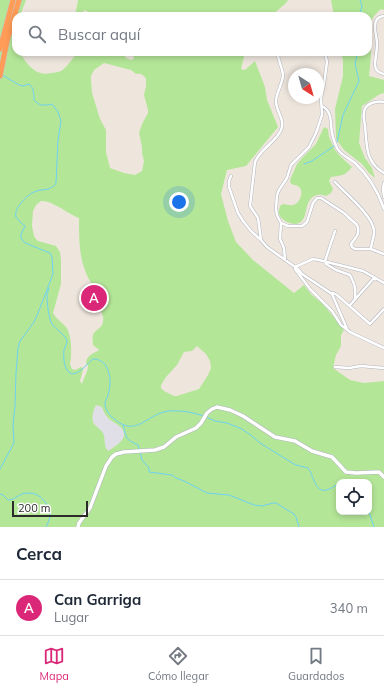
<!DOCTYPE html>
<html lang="es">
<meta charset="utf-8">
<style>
body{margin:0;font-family:Mulish,sans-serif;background:#f2f2f3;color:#1f2937}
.controls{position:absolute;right:12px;bottom:12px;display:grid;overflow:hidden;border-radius:8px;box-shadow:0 2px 6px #0003}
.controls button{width:36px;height:36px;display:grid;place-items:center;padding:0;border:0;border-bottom:1px solid #e0e1e3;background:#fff;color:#1f2937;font:20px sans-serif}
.compass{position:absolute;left:288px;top:68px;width:36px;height:36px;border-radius:50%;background:#fff;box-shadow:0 2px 6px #0003;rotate:143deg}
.scale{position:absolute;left:12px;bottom:10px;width:76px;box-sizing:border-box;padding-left:4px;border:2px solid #2b2b2b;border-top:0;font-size:11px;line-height:14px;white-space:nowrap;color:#2b2b2b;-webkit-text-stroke:3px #fff;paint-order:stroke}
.you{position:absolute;left:179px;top:202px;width:14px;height:14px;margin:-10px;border:3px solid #fff;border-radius:50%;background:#1a73e8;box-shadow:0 0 0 6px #1a73e833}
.badge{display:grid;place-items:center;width:26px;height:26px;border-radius:50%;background:#db2777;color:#fff;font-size:13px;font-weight:700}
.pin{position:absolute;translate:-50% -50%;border:2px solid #fff;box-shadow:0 1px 4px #0006}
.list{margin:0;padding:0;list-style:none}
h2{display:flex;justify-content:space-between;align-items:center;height:52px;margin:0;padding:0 16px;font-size:17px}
h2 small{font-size:13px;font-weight:400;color:#747a83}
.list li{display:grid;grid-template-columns:26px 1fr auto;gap:12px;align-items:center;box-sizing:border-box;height:56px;padding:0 16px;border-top:1px solid #e0e1e3}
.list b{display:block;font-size:15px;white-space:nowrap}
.list p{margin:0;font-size:13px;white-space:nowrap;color:#747a83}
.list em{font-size:13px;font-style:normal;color:#747a83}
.icon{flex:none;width:22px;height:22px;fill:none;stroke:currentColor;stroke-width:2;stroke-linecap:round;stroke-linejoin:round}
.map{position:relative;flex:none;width:384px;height:527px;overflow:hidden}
.search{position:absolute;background:#fff;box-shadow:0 2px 6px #0003;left:12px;right:12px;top:12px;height:44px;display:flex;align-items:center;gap:10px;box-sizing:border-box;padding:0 14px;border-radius:12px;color:#747a83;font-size:15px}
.sheet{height:108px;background:#fff}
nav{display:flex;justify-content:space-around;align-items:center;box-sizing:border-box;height:56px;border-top:1px solid #e0e1e3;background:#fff;font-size:11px;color:#747a83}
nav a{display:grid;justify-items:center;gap:2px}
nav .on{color:#db2777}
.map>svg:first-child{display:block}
.industrial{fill:#e0dee6}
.green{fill:#b4e698;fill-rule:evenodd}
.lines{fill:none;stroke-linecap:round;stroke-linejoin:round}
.stream{stroke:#6ed2f2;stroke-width:1}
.minor-casing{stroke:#b1b4bf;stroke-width:3.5}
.tertiary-casing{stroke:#b1b4bf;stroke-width:4.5}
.motorway-casing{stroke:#c8c8c8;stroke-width:6}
.minor{stroke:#fff;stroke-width:2.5}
.tertiary{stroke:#fff;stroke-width:3.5}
.motorway{stroke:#ff9c57;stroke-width:5}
</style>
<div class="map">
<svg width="384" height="527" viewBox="0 0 384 527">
<rect width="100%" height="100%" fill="#eee6dd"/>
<path class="industrial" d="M96,405L102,407L107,418L119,426L123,429L124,432V438L122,441L108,451L104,445V439L102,433L94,424L92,416Z"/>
<path class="green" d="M0,0H26L20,16H16V52H20C26,64 36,77 51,73C54,73 58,72 61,71C66,68 70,62 74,57L72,52H119L128,59L132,60L134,58L132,52H245L241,69L245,70L255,61L265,87L267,100L278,127L246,166L227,170L221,194L228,221L236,242L253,260L294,293L304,285L311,294L324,305L344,330L341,335V346L336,355L333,368L350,380L364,383L384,381V527H0ZM104,63L131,70L136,74C141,73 144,75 146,79V86L144,95L148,110V113L142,124L139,133L142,147V153L144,161L142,171L135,175L124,173L110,168L106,152V130L100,119L92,93L91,80V76L94,70ZM41,201C52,200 68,214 79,218C79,254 80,275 106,302C95,309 105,312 103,322C102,329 95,329 93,335C92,338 93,342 93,345L99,350C93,354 86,355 86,364L88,365C88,372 84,377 82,384L80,381L83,370V368L81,367L75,370L72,369L70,364C72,355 72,335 66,327C62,322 56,319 53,313L61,284V260L60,252L56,246L38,241L36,239L34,236L32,226L33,211L36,205ZM197,346L206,354L210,361L211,368L208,375L199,389L177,396H174L164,391L161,388V385L166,377L177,365L184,352L192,351ZM96,405L102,407C103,410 105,415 108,418C111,421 115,423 118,425C133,436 117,445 108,451C103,445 106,440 103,433C101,430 97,427 94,424C91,418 93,411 96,405ZM339,482H369V512H339Z
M78,0H288L286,3L271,16H90L87,11L84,10L83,13V16H75Z
M331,0H384V10L381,9C364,24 369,30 371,50C371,58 370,67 369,76L384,80V93L380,94L362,106L359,143L365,158L372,168L375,178L369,173L362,164L344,150L336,139L335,109L343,76V60L341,52H368V16H334Z
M324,127L328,129L329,137L335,150L341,157L352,167C344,177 342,175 331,177L329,181L333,189L331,193L326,196C322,194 318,194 314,196C303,203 309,218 299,223C293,226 283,221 280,216C278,213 279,210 280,206L283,204C286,204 290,206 293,205C299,204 304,193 300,188C298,185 294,185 291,184L290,180L297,164L303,157L316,144Z"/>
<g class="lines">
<path class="stream" d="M359,16L362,6L360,0
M337,142L343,115L359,81L355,63L358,52
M304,164L312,161L334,146
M49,288C48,291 47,294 47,297C47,303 49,320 52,324C56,330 65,334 67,341C67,344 65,347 64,350C63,356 64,370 70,373C77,377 88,363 93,359C98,359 103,361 106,366C111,375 111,385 108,395C107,398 105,401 105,404C105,408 108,414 112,417C134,438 143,418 164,412C174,409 193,412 203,416
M206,417L215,421L227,423L242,429L252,436L260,443L289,461L296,465L308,468C314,475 314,493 327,490C331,489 335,485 339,484
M123,425C127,439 125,439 138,445L139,449
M140,452L142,460L149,468V472L172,475L176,478L184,481L207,493L229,495L254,505L262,506L273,503H276L294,514L296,517L299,527
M0,469L14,443L13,425L15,406L16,373L18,348L20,341L34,322L38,313L53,274L52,257L50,253L25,243L21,238V234L25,226C22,224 18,220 16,217C13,209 27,195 34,192C42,188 51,192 56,183L58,140L61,121L58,112L52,104C44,106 39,106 34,100C34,94 34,88 29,84L23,86L19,85L4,76H2
M343,482H346
M0,494L3,495L8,500C14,500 17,496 22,494C33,491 40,495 46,503C48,506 50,509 50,512C51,517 48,523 46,527
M369,512L374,527"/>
<g class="minor-casing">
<path id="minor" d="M384,16C380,17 378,17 376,21C373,28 377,36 377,44C377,51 375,59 375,66C376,71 379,73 384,74
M384,102C379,101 370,102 366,107C362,113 364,119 365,126C367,145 365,162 384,173
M322,106C333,112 330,123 332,133C333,139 335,144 337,148C340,154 348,158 354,162C368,175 378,191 384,209
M231,176L229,181V187L238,213L243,221L251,231L261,240L267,247L298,269L302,274L332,294L347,329
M335,182C346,194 372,215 374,230C375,236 371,243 371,249
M384,183L383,188L384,197
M281,223L288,226H302L307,222L313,203L317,198H321L344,213L357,225C361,234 355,238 351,244L352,247L355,249H371L384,254
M335,231L325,261L326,264L336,270L350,275C355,285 356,288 355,299
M261,240L258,218L250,206L255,162C261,148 276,142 281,130C286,119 275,111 276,100C277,92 282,84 283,76C283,67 277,61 278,52
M285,260L284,248L280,239L281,223L277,215L276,209L277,195L279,190L287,178L291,165L309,147L316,133L322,115L321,98L324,84L327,62L325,52
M295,267L313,259L319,260L363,271L384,283
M295,269L310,289L332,311L341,325L350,332L384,348
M332,294L333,293L337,295L370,324L384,309
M350,305L374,278
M335,367L349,368L361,366L384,368"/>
</g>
<g class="tertiary-casing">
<path id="tertiary" d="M78,527L79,523L90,508L106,466L112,457L116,454L124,452L155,450L164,447L176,437L196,428L201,423L207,413L212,409L217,407L230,410L243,416L275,437L295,441L312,451L332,457L346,472L356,473L379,472L384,477"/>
</g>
<g class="motorway-casing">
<path id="motorway" d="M0,49L13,0
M0,76L7,41L19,0"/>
</g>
<use href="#minor" class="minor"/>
<use href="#tertiary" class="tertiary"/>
<use href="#motorway" class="motorway"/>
</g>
</svg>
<div class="controls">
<button><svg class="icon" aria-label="locate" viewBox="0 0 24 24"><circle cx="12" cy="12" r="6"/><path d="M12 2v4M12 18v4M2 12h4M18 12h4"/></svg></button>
</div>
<svg class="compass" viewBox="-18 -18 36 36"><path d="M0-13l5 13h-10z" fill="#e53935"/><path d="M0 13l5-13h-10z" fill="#747a83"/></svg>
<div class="scale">200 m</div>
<div class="you"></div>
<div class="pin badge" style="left:94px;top:298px">A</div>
<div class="search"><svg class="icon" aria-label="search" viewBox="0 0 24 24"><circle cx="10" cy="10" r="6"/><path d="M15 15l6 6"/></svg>Buscar aquí</div>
</div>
<section class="sheet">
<h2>Cerca<small></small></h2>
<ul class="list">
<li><span class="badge">A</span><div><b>Can Garriga</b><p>Lugar</p></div><em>340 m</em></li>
</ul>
</section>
<nav>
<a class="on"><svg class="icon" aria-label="map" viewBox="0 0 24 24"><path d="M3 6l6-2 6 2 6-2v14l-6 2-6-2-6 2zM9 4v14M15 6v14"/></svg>Mapa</a>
<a><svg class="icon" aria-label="directions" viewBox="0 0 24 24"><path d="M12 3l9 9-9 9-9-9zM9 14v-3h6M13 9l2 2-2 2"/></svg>Cómo llegar</a>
<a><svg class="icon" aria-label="saved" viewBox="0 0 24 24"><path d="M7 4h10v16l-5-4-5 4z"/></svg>Guardados</a>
</nav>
